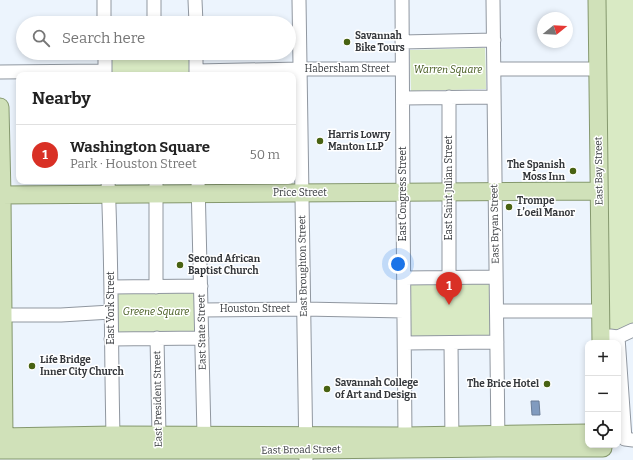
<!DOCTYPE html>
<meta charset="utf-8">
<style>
body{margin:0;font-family:Bitter,serif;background:#f2f2f2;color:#222}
.controls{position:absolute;right:12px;bottom:12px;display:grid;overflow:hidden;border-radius:8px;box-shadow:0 2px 6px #0003}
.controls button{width:36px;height:36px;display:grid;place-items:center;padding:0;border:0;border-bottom:1px solid #e0e0e0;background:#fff;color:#222;font:20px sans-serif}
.compass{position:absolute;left:537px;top:12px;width:36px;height:36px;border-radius:50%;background:#fff;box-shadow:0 2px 6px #0003;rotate:72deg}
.you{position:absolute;left:398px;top:264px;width:14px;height:14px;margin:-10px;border:3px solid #fff;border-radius:50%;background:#1a73e8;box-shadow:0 0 0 6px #1a73e833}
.badge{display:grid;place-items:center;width:26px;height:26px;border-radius:50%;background:#d93025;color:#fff;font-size:13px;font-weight:700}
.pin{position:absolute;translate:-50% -33px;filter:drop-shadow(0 1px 2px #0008)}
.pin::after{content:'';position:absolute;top:21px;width:14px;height:12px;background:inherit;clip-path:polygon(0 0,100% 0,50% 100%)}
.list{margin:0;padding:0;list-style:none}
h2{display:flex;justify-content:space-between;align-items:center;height:52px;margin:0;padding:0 16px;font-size:17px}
h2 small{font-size:13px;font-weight:400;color:#767676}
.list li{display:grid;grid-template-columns:26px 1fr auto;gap:12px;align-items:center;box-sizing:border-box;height:60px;padding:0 16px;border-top:1px solid #e0e0e0}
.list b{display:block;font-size:15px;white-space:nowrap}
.list p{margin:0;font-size:13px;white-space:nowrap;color:#767676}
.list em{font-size:13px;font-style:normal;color:#767676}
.icon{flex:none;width:22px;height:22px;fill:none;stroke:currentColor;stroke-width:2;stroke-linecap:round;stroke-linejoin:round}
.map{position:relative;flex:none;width:633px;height:460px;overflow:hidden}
.search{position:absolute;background:#fff;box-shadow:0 2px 6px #0003;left:16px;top:16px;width:280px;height:44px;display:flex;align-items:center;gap:10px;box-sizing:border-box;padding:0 14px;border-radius:22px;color:#767676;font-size:15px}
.panel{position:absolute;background:#fff;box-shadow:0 2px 6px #0003;left:16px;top:72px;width:280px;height:112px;border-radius:8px}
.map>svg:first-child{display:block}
.park{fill:#d9eac4}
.water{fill:#819bbf;stroke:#6a7d97}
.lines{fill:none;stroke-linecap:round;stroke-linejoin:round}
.minor-casing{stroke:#9097a0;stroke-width:15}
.major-casing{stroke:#85986e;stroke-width:19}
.minor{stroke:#fff;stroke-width:13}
.major{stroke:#d0e1b9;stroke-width:17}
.poi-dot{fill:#486212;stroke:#fff;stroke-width:1.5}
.labels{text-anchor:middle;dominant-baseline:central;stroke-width:3;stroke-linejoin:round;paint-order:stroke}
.poi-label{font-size:10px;font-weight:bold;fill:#34373b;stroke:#fff;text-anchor:start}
.street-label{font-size:10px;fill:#34373b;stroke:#fff}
.park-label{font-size:10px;font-style:italic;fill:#415719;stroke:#fff}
</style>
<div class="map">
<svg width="633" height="460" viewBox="0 0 633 460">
<rect width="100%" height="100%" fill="#ecf4fd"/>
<path class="park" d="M605,0H633V326L622,331L610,329Z
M485,48L486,89L411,91L410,50Z
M112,53H193V75H112Z
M491,281L492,339L408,340L407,282Z
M197,290V333L115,334L114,291Z"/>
<path class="water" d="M531,401H539L540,415H532Z"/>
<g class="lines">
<g class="minor-casing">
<path id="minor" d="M104,0V23
M154,0V23
M195,0L196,23
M299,0L306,460
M402,0C402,145 404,291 405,436
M493,0L498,444
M402,42L494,40
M105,53V75
M196,53V75
M494,69H598
M196,71L300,69H402
M0,72L105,71
M449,97V278
M403,98L494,97
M108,181C112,266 111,350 113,435
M156,181V287
M198,181L204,435
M404,278L496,277
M111,287L201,286
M202,310L304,309L404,311
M497,311H594L601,310
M0,315H61L111,312
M610,336L618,337L633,330
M618,337L625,439L633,440
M157,338L159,435
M111,339L202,338
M405,343L497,342
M451,343L452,443"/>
</g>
<g class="major-casing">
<path id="major" d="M597,0L601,343
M0,107L2,195L4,437L0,446
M0,195L599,191
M0,437L113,435L405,436L588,433
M0,450H306L498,448H603"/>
</g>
<use href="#minor" class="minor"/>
<use href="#major" class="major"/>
</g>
<g class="poi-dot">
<circle cx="347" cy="42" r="4"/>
<circle cx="320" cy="141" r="4"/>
<circle cx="573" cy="171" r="4"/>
<circle cx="509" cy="207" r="4"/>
<circle cx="180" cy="265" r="4"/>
<circle cx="32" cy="366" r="4"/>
<circle cx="547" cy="384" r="4"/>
<circle cx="327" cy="389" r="4"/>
</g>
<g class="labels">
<g class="poi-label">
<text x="355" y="36">Savannah<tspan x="355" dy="12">Bike Tours</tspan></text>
<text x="328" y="135">Harris Lowry<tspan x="328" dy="12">Manton LLP</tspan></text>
<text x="565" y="165" text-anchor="end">The Spanish<tspan x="565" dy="12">Moss Inn</tspan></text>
<text x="517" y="201">Trompe<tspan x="517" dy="12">L’oeil Manor</tspan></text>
<text x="188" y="259">Second African<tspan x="188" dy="12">Baptist Church</tspan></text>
<text x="40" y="360">Life Bridge<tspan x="40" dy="12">Inner City Church</tspan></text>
<text x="335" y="383">Savannah College<tspan x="335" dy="12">of Art and Design</tspan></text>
<text x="539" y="384" text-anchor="end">The Brice Hotel</text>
</g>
<g class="street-label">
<text x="347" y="69">Habersham Street</text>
<text transform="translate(599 171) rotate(-91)">East Bay Street</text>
<text transform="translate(449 188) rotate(-90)">East Saint Julian Street</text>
<text x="300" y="193">Price Street</text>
<text transform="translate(403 194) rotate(-90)">East Congress Street</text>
<text transform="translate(495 224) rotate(-91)">East Bryan Street</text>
<text transform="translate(303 266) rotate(-91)">East Broughton Street</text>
<text transform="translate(111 308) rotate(-90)">East York Street</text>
<text x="255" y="309">Houston Street</text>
<text transform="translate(202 332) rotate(-91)">East State Street</text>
<text transform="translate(158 399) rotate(-91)">East President Street</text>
<text transform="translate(301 450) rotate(-1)">East Broad Street</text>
</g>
<g class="park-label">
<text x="448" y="70">Warren Square</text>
<text x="156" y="312">Greene Square</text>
</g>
</g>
</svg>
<div class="controls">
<button>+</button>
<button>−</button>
<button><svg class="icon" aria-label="locate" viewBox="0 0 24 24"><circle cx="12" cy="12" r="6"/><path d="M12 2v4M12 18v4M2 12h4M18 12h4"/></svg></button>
</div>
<svg class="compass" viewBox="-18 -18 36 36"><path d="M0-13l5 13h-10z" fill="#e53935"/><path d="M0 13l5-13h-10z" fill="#767676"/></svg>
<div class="you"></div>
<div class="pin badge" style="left:449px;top:305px">1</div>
<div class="search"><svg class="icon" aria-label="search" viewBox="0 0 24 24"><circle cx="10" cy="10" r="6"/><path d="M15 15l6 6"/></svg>Search here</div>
<section class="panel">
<h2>Nearby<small></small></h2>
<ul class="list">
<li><span class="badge">1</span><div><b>Washington Square</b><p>Park · Houston Street</p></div><em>50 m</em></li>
</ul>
</section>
</div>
